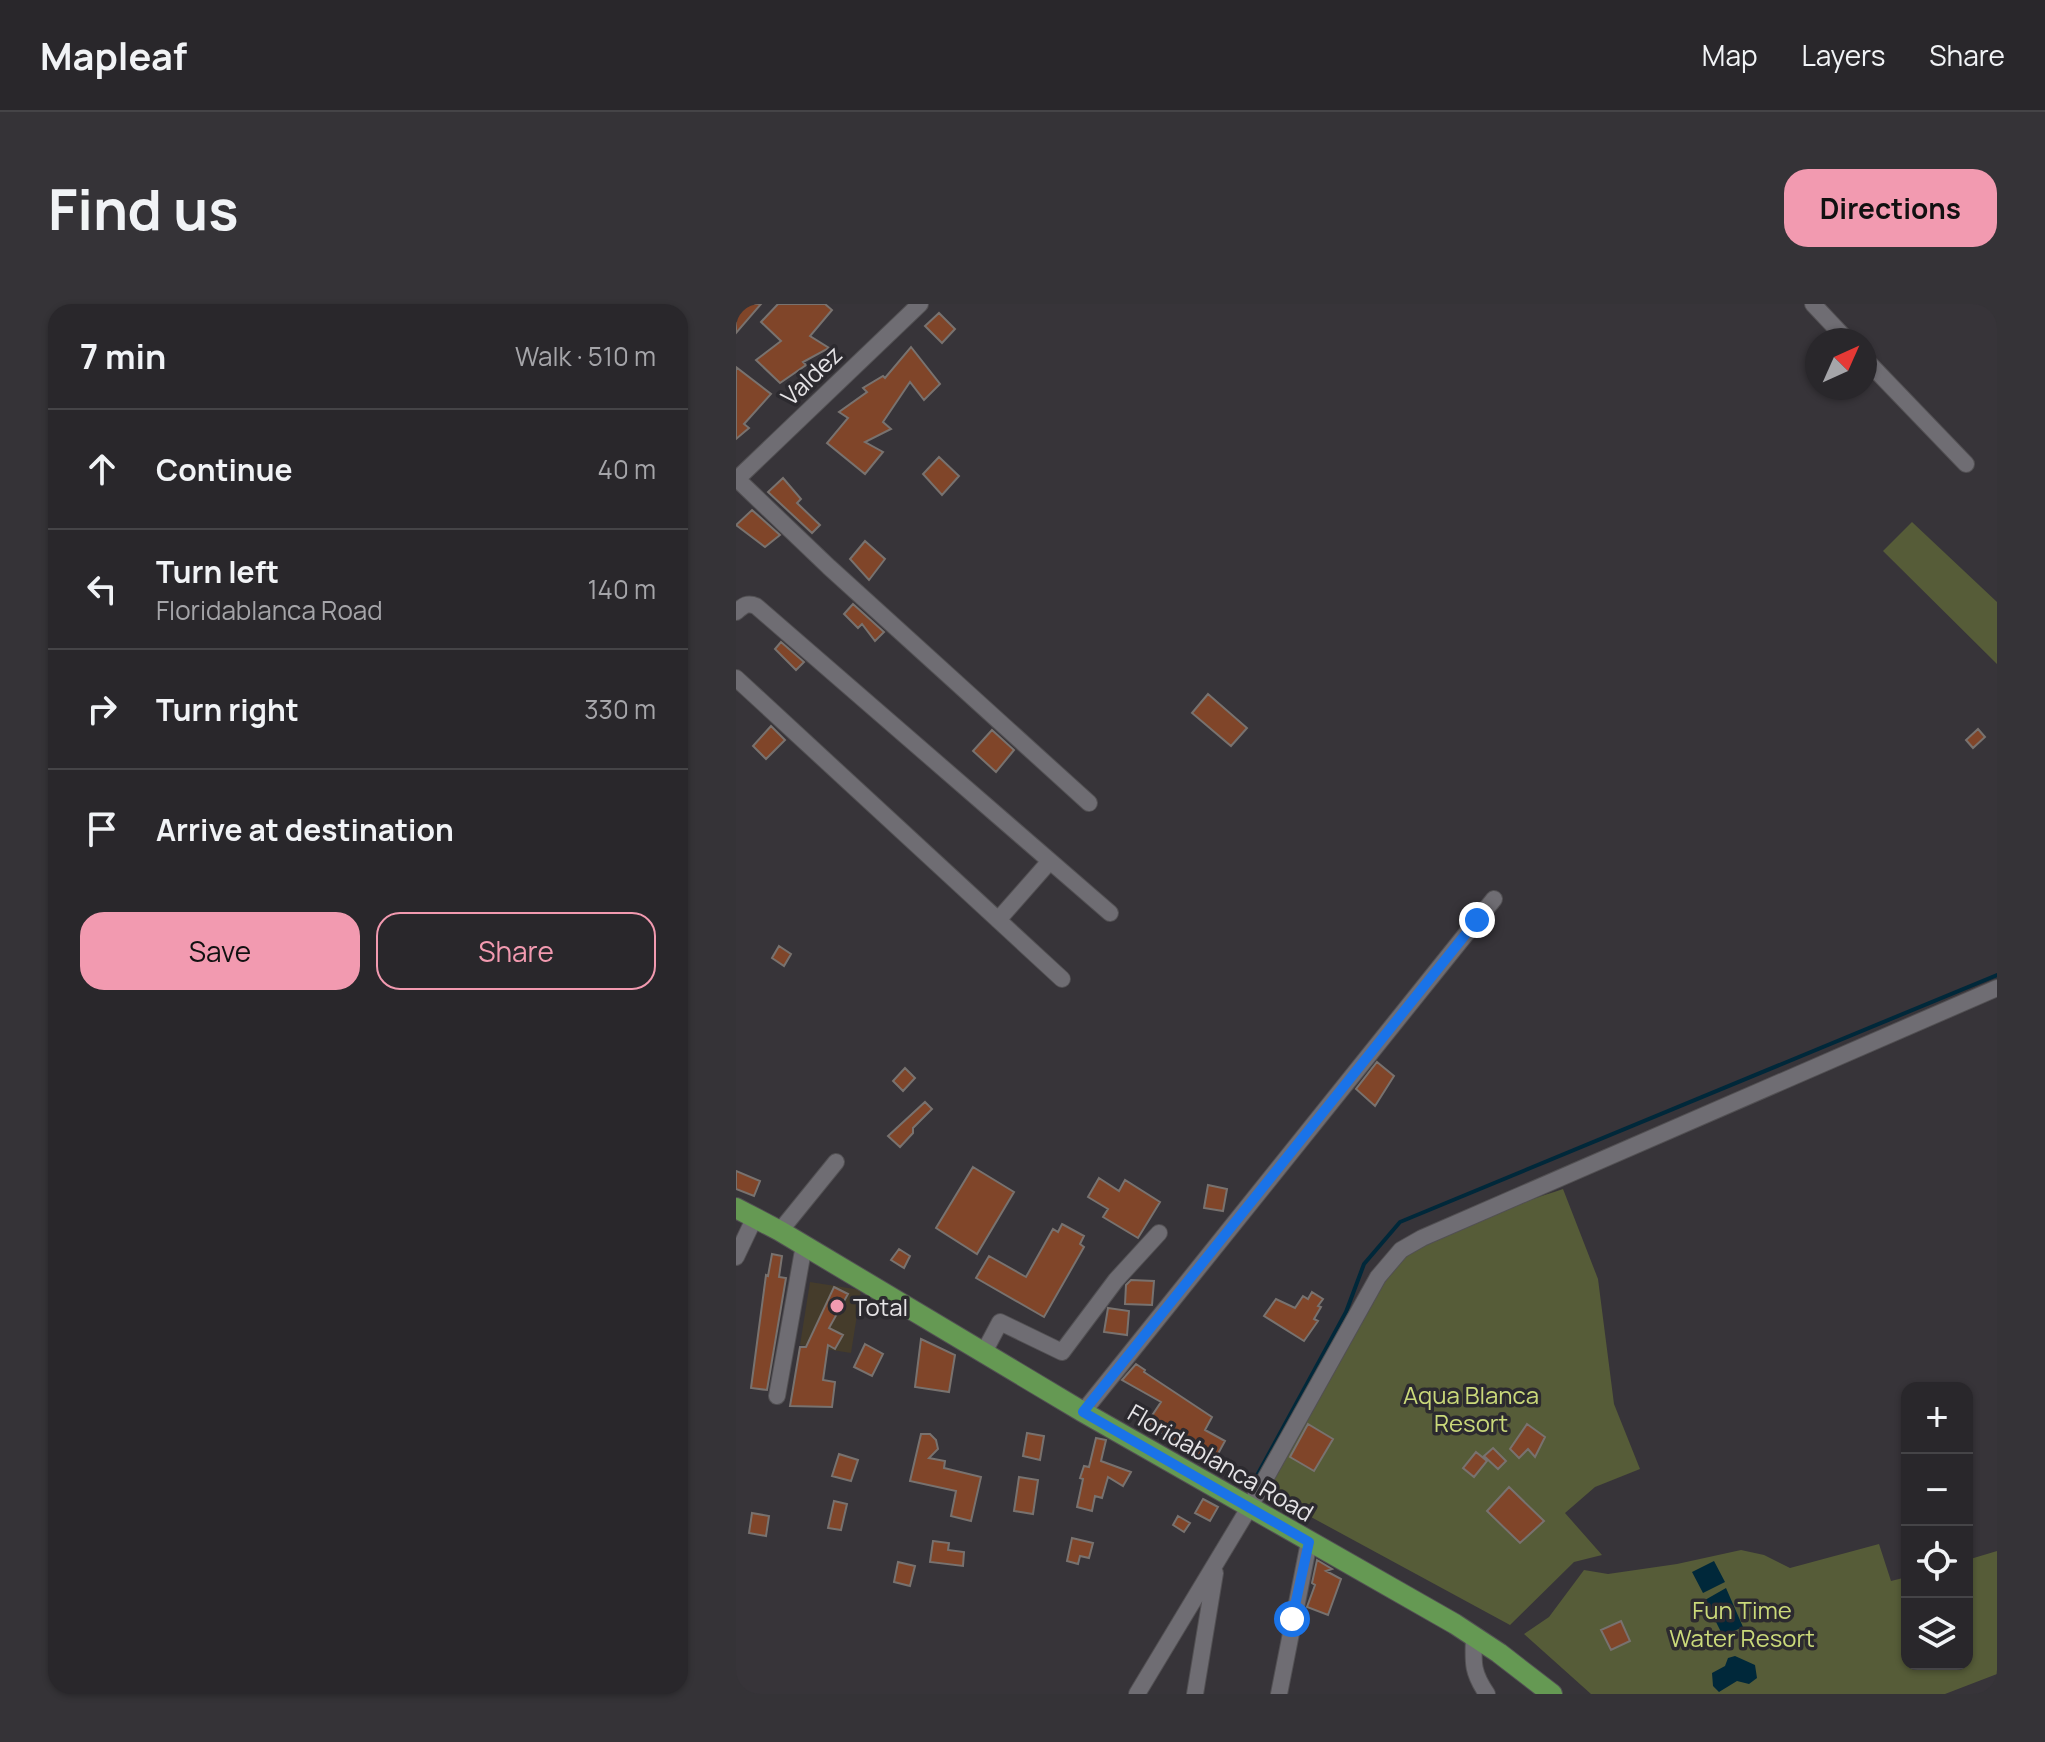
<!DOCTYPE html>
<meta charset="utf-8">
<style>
body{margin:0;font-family:Manrope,sans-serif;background:#353337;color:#f1f3f6}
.controls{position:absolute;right:24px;bottom:24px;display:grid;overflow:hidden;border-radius:16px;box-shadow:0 2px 6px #0004}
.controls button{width:72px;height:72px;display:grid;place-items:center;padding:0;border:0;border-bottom:2px solid #454447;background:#29272b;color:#f1f3f6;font:40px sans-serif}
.compass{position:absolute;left:1069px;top:24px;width:72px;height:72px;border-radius:50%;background:#29272b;box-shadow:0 2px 6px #0004;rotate:45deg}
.stop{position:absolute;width:24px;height:24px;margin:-18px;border:6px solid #1a73e8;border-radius:50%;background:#fff}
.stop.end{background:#1a73e8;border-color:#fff;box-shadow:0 2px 8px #0008}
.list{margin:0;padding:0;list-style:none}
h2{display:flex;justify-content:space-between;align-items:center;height:104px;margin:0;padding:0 32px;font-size:34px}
h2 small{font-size:26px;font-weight:400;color:#a5a5a9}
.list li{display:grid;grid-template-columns:52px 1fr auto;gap:24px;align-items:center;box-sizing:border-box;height:120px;padding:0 32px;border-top:2px solid #454447}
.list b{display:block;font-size:30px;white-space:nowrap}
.list p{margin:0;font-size:26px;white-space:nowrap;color:#a5a5a9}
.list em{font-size:26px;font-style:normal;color:#a5a5a9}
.actions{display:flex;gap:16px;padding:24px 32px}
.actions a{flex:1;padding:18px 0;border:2px solid #f29ab0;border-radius:24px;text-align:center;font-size:28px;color:#f29ab0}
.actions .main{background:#f29ab0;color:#111}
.icon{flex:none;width:44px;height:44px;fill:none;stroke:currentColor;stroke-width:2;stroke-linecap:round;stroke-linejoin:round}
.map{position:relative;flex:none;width:1261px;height:1390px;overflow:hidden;border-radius:24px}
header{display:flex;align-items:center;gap:48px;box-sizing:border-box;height:112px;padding:0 40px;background:#29272b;border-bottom:2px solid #454447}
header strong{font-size:38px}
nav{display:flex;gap:44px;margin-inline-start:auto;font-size:28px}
.intro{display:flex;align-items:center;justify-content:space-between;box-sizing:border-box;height:192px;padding:0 48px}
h1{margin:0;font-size:56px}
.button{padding:20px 36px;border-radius:24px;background:#f29ab0;color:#111;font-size:28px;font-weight:700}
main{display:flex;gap:48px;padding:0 48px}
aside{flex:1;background:#29272b;border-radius:24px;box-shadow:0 2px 6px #0004}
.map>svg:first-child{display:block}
.commercial{fill:#453c2b}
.green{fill:#565c38}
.water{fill:#00283a}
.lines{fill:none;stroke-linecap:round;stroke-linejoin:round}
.stream{stroke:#00283a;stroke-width:4}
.building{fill:#804529;stroke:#78726f;stroke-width:2}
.minor-casing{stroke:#525053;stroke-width:18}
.major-casing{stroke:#525053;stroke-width:22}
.minor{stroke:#6f6d73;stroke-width:16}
.major{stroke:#659953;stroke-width:20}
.route{stroke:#1a73e8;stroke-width:10}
.poi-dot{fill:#f29ab0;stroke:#2c2a2f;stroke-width:3}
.labels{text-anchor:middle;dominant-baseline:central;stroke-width:7;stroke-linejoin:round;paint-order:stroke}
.street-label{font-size:24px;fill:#e5e3e6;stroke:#2c2a2f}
.poi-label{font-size:24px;fill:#e5e3e6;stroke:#2c2a2f;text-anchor:start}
.park-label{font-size:24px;fill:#cad97a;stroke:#2c2a2f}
</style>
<header>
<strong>Mapleaf</strong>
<nav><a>Map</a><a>Layers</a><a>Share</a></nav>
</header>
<div class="intro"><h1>Find us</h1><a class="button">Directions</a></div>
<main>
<aside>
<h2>7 min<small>Walk · 510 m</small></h2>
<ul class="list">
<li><svg class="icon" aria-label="ahead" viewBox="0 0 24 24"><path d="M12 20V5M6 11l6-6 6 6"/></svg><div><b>Continue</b></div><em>40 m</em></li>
<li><svg class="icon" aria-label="left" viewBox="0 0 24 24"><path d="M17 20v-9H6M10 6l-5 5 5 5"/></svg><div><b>Turn left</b><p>Floridablanca Road</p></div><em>140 m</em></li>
<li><svg class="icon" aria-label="right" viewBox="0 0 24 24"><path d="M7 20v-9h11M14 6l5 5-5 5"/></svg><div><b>Turn right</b></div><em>330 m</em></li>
<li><svg class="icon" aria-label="arrive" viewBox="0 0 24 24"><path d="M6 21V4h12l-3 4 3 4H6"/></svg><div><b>Arrive at destination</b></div></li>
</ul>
<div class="actions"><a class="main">Save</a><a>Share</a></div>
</aside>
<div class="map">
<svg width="1261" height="1390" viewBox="0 0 1261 1390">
<rect width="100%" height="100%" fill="#373439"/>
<path class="commercial" d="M74,978L125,986L115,1049L64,1041Z"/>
<path class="green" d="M1176,218L1261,298V360L1147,247Z
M827,885L862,975L878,1100L904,1165L859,1183L829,1209L866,1251L838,1258L774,1321L527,1187L645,983C651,975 657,966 664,959C697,923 781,901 827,885Z
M1143,1240L1155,1277L1171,1273V1360H1231V1256L1261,1247V1370L1209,1390H855L788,1330L813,1313L848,1266L872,1270L941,1260L1005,1246L1028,1251L1054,1264Z"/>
<path class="water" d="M978,1257L989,1278L967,1289L956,1268Z
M990,1284L1007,1323L987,1332L969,1296Z
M999,1352L1019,1361L1021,1374L1013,1380L1001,1377L983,1388L977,1382L976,1369L989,1362L992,1354Z"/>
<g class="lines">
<path class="stream" d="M518,1177L610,1008L628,960L664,918L1261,671"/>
</g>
<path class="building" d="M0,0H25L0,29Z
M42,0H89L96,6L74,32L93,44L67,58L70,61L44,79L20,56L45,37L25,18Z
M203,9L219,25L206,39L189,22Z
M175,43L204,80L188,96L174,78L147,118L155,125L129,138L147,148L129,170L91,139L112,114L103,108L131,88L127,84L147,72L149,74Z
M0,63L35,90L8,120L13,124L0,135Z
M203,153L223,172L206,191L187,170Z
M47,174L65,195L61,199L84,221L76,229L32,188Z
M16,206L44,231L29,243L0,221Z
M129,237L149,255L133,276L114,255Z
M117,300L148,328L139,337L126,320L122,324L108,310Z
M45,338L68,358L60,366L39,345Z
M472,390L511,424L495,442L456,409Z
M35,422L49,436L30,455L17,442Z
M1242,425L1249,433L1237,444L1230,436Z
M256,426L278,446L260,468L237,447Z
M43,642L55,650L48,662L36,654Z
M641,758L658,772L639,802L620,785Z
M169,764L179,774L167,787L157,777Z
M189,798L196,805L177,824V829L164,843L152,832Z
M237,863L278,888L241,950L200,924Z
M0,867L24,877L18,892L0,885Z
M363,874L383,887L389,876L424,898L402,934L367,913L372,905L352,893Z
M472,881L491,885L487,907L468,904Z
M326,920L348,932L344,940L348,943L308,1013L240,974L253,952L290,973L317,925L322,928Z
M163,945L174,952L168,964L155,956Z
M36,950L46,952L43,973L50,974L31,1086L15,1084L30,971L32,972Z
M395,976L418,977L416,1001L389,1000L390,981Z
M98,983L112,990L93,1024L107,1031L99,1045L92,1041L87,1076L99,1078L96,1103L54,1102L64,1043H70Z
M576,988L587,995L582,1002L585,1003L578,1015L582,1017L568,1037L528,1012L540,995L559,1004L567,992L572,995Z
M372,1004L393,1007L391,1031L368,1028Z
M185,1035L219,1051L213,1088L179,1083Z
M129,1040L147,1050L136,1072L118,1063Z
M400,1060L409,1066L408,1068L476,1113L469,1126L489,1137L477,1159L449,1145L411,1119L425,1098L386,1076Z
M572,1120L597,1135L578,1167L554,1153Z
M791,1120L809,1133L799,1153L792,1145L783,1154L774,1145Z
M291,1129L308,1132L304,1156L287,1152Z
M185,1130H194L200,1136L202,1145L193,1154L209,1157L208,1164L245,1173L235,1217L215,1212L220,1187L174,1177Z
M360,1134L370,1136L365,1157L395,1168L387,1182L372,1173L366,1194L359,1192L356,1207L341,1203L347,1175L344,1174L348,1162L353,1163Z
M757,1144L770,1157L762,1165L748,1152Z
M740,1148L751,1157L738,1173L727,1164Z
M103,1150L122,1156L115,1177L96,1172Z
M283,1173L302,1176L297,1210L278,1207Z
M773,1183L808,1217L784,1239L751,1207Z
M467,1195L482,1203L474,1217L459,1209Z
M98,1197L111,1200L105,1226L92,1224Z
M16,1209L33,1212L30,1232L13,1229Z
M442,1212L454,1219L448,1228L437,1221Z
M336,1234L357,1239L353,1254L344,1252L342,1260L331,1257Z
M197,1237L213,1239L212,1246L228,1248L227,1262L194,1258Z
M581,1256L596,1265L590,1267L605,1275L592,1311L571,1303L579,1281L576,1279Z
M162,1258L179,1262L174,1282L158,1278Z
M885,1317L894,1337L875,1346L865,1326Z"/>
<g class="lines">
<g class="minor-casing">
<path id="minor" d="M1077,0L1111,36
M1129,55L1230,160
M1,175L93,263L353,499
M0,176L184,0
M0,308C7,302 11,298 20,302L374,609
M0,374L326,675
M262,616L314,557
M44,927L100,858
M0,953L19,913
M247,1050L264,1018L326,1048L380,976L423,929
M41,1092L68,941
M347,1108L758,595
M738,1333C737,1359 736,1368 751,1390
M401,1390L513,1204L642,973L665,946L686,934L1261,684
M459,1390L479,1269
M543,1390L573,1238"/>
</g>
<g class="major-casing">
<path id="major" d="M0,904L44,927L347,1108L719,1320L763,1349L816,1390"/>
</g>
<use href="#minor" class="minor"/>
<use href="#major" class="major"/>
</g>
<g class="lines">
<path class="route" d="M556,1315L573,1238L347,1108L741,616"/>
</g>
<circle class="poi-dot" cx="101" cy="1002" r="8"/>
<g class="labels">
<g class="street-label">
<text transform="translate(75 71) rotate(-44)">Valdez</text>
<text transform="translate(485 1158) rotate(30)">Floridablanca Road</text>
</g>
<g class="poi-label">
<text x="117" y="1002">Total</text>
</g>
<g class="park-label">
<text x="735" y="1090">Aqua Blanca<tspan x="735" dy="28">Resort</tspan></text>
<text x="1006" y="1305">Fun Time<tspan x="1006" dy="28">Water Resort</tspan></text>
</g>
</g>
</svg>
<div class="controls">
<button>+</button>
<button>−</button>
<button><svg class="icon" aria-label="locate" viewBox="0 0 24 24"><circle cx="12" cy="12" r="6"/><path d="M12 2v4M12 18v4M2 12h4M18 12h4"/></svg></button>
<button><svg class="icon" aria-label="layers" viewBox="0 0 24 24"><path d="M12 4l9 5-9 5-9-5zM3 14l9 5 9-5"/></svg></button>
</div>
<svg class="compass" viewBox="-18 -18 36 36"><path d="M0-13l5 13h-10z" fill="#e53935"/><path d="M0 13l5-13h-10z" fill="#a5a5a9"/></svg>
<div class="stop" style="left:556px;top:1315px"></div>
<div class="stop end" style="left:741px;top:616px"></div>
</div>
</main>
